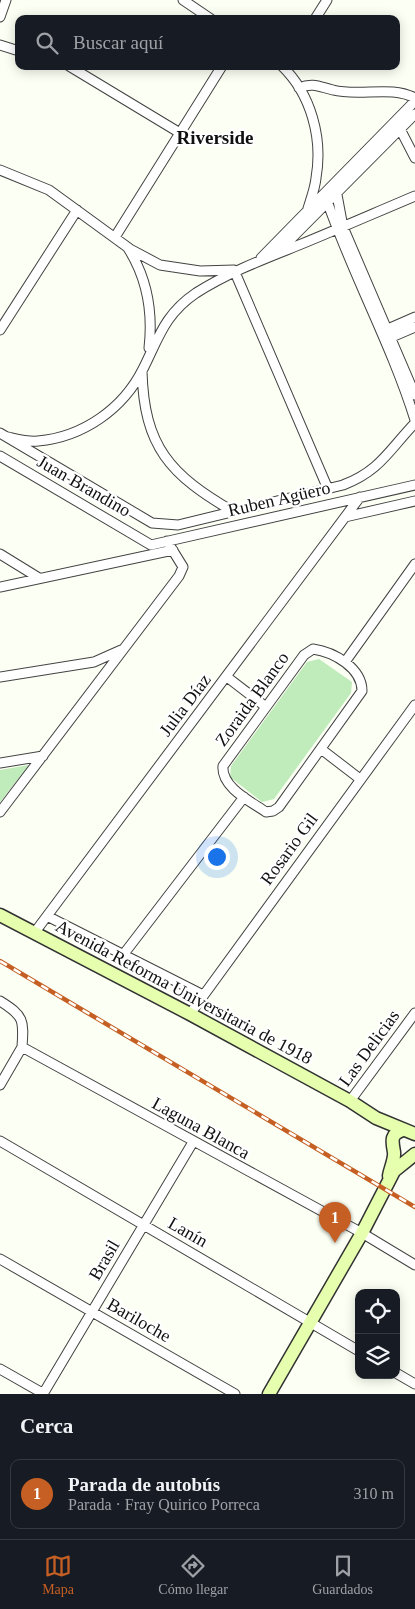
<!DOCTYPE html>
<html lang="es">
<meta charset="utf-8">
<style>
body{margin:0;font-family:Georgia,serif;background:#20242c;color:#f1f3f6}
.controls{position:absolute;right:15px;bottom:15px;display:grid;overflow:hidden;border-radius:10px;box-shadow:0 2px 12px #0003}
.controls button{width:45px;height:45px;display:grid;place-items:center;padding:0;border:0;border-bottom:1px solid #363941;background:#171b24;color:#f1f3f6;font:25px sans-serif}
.you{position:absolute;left:216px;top:856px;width:18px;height:18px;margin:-12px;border:4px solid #fff;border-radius:50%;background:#1a73e8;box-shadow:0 0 0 8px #1a73e833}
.badge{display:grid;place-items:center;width:32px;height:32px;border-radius:50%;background:#c55f23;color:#fff;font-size:16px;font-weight:700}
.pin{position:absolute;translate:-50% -41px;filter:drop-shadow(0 1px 2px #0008)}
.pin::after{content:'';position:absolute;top:26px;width:18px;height:15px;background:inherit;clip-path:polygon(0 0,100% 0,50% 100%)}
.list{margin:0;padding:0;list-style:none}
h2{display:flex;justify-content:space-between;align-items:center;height:65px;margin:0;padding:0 20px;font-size:21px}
h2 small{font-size:16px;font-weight:400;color:#9ea1a6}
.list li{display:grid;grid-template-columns:32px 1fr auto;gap:15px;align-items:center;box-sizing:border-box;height:70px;margin:0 10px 10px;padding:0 10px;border:1px solid #363941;border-radius:10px}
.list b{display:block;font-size:19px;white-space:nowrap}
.list p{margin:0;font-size:16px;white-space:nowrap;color:#9ea1a6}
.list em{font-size:16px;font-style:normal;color:#9ea1a6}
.icon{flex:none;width:28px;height:28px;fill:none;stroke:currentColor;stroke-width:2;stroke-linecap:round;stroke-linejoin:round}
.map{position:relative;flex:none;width:415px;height:1394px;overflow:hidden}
.search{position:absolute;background:#171b24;box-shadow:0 2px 12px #0003;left:15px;right:15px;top:15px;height:55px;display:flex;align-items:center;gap:12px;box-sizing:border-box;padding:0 18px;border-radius:10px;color:#9ea1a6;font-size:19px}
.sheet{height:145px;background:#171b24}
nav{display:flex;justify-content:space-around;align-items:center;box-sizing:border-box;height:70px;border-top:1px solid #363941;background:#171b24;font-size:14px;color:#9ea1a6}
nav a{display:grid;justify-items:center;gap:2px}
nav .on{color:#c55f23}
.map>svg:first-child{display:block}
.green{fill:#c0ebbb}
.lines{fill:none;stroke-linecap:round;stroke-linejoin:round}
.street-casing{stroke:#434343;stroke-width:11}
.secondary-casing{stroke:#323232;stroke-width:15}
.street{stroke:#fff;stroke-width:9}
.secondary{stroke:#e6ffae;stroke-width:12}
.rail-casing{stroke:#c55f23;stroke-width:4.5}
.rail{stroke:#fff;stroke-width:2.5;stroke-dasharray:8;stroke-linecap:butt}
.labels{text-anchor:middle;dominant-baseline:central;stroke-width:5;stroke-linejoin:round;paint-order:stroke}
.street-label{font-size:18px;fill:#101010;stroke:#fff}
.neighbourhood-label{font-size:19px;font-weight:bold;fill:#101010;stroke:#fff}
</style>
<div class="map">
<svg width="415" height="1394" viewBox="0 0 415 1394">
<rect width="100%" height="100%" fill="#fcfff3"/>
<path class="green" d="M319,659L352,682L351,693L274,799L262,802L230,777L231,766L307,662Z
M29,765L0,802V770Z"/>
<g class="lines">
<g class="street-casing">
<path id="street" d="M183,0L211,19
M0,17L6,0
M315,19L327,0
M0,45L19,51
M69,66L180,133
M282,66C311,94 323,138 316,178C315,189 310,201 307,212
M299,88C313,82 320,87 333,90C360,97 391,85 415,98
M398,125L415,158
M0,170L49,190L130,249L160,265L200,271L234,270L328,489
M335,184L343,227L415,395
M325,195C351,272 391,343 415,420
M115,237L222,66
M128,248C147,278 153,313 149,348
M278,252L415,114
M261,258L415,101
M0,330L77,210
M383,331L415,317
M387,339L415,327
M142,371C144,447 170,475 234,512
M0,433L152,523L178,525L343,485C380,471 389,450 415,423
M8,437C17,439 28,442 38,441C83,437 123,409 143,369C159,337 165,314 196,293C229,272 264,259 299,245C338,229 377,212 415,196
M0,456L151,545L415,485
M345,517L415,501
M0,554L39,578
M0,587L173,550
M313,649C334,652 362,668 362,691L279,807L273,811L266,812C250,801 221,787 223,766L304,655Z
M345,662L415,564
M0,677L94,662L121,650
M227,677L266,707
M321,749L360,779
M0,763L43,756
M0,812L179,576L183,567L167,541
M47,916L203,995
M35,932L360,497
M123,955L244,797
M0,1001C24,1016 24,1020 22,1047L362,1233L415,1265
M190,1014L415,705
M0,1085L22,1047
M350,1101L415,1013
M0,1141L359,1351
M0,1259L235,1394
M0,1369L44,1394
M396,1373L415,1384
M43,1394L193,1142"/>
</g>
<g class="secondary-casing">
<path id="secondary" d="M0,915L190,1014L350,1101L376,1118L415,1134
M389,1176C390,1169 395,1159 394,1152C392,1141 390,1134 403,1130
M269,1394L362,1233L394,1171L415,1154"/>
</g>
<use href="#street" class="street"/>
<use href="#secondary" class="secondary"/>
<g class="rail-casing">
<path id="rail" d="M0,961L415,1207"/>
</g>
<use href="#rail" class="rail"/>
</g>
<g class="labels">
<g class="street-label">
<text transform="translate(84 486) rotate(30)">Juan Brandino</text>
<text transform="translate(279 499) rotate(-13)">Ruben Agüero</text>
<text transform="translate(252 699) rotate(-54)">Zoraida Blanco</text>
<text transform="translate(185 705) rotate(-53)">Julia Díaz</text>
<text transform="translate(289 849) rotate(-54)">Rosario Gil</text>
<text transform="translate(184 992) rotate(28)">Avenida Reforma Universitaria de 1918</text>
<text transform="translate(369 1048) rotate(-54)">Las Delicias</text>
<text transform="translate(201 1128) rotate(29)">Laguna Blanca</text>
<text transform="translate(188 1232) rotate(30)">Lanín</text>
<text transform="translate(104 1260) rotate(-60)">Brasil</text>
<text transform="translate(139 1320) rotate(30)">Bariloche</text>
</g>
<g class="neighbourhood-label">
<text x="215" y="137">Riverside</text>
</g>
</g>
</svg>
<div class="controls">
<button><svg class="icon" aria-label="locate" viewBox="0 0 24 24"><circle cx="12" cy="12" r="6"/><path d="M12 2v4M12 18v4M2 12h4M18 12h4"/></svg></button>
<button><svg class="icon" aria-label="layers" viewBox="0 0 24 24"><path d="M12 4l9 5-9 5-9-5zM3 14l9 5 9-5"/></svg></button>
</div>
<div class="you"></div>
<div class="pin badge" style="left:335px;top:1243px">1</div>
<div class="search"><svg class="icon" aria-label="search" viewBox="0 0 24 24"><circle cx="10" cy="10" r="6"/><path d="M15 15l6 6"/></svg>Buscar aquí</div>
</div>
<section class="sheet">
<h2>Cerca<small></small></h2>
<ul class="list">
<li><span class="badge">1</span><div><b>Parada de autobús</b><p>Parada · Fray Quirico Porreca</p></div><em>310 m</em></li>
</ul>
</section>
<nav>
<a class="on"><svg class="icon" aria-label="map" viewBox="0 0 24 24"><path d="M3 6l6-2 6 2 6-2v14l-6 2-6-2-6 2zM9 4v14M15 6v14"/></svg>Mapa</a>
<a><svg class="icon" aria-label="directions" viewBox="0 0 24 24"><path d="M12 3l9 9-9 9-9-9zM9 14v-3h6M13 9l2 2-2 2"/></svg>Cómo llegar</a>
<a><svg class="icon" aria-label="saved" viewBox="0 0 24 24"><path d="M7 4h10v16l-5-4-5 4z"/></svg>Guardados</a>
</nav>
